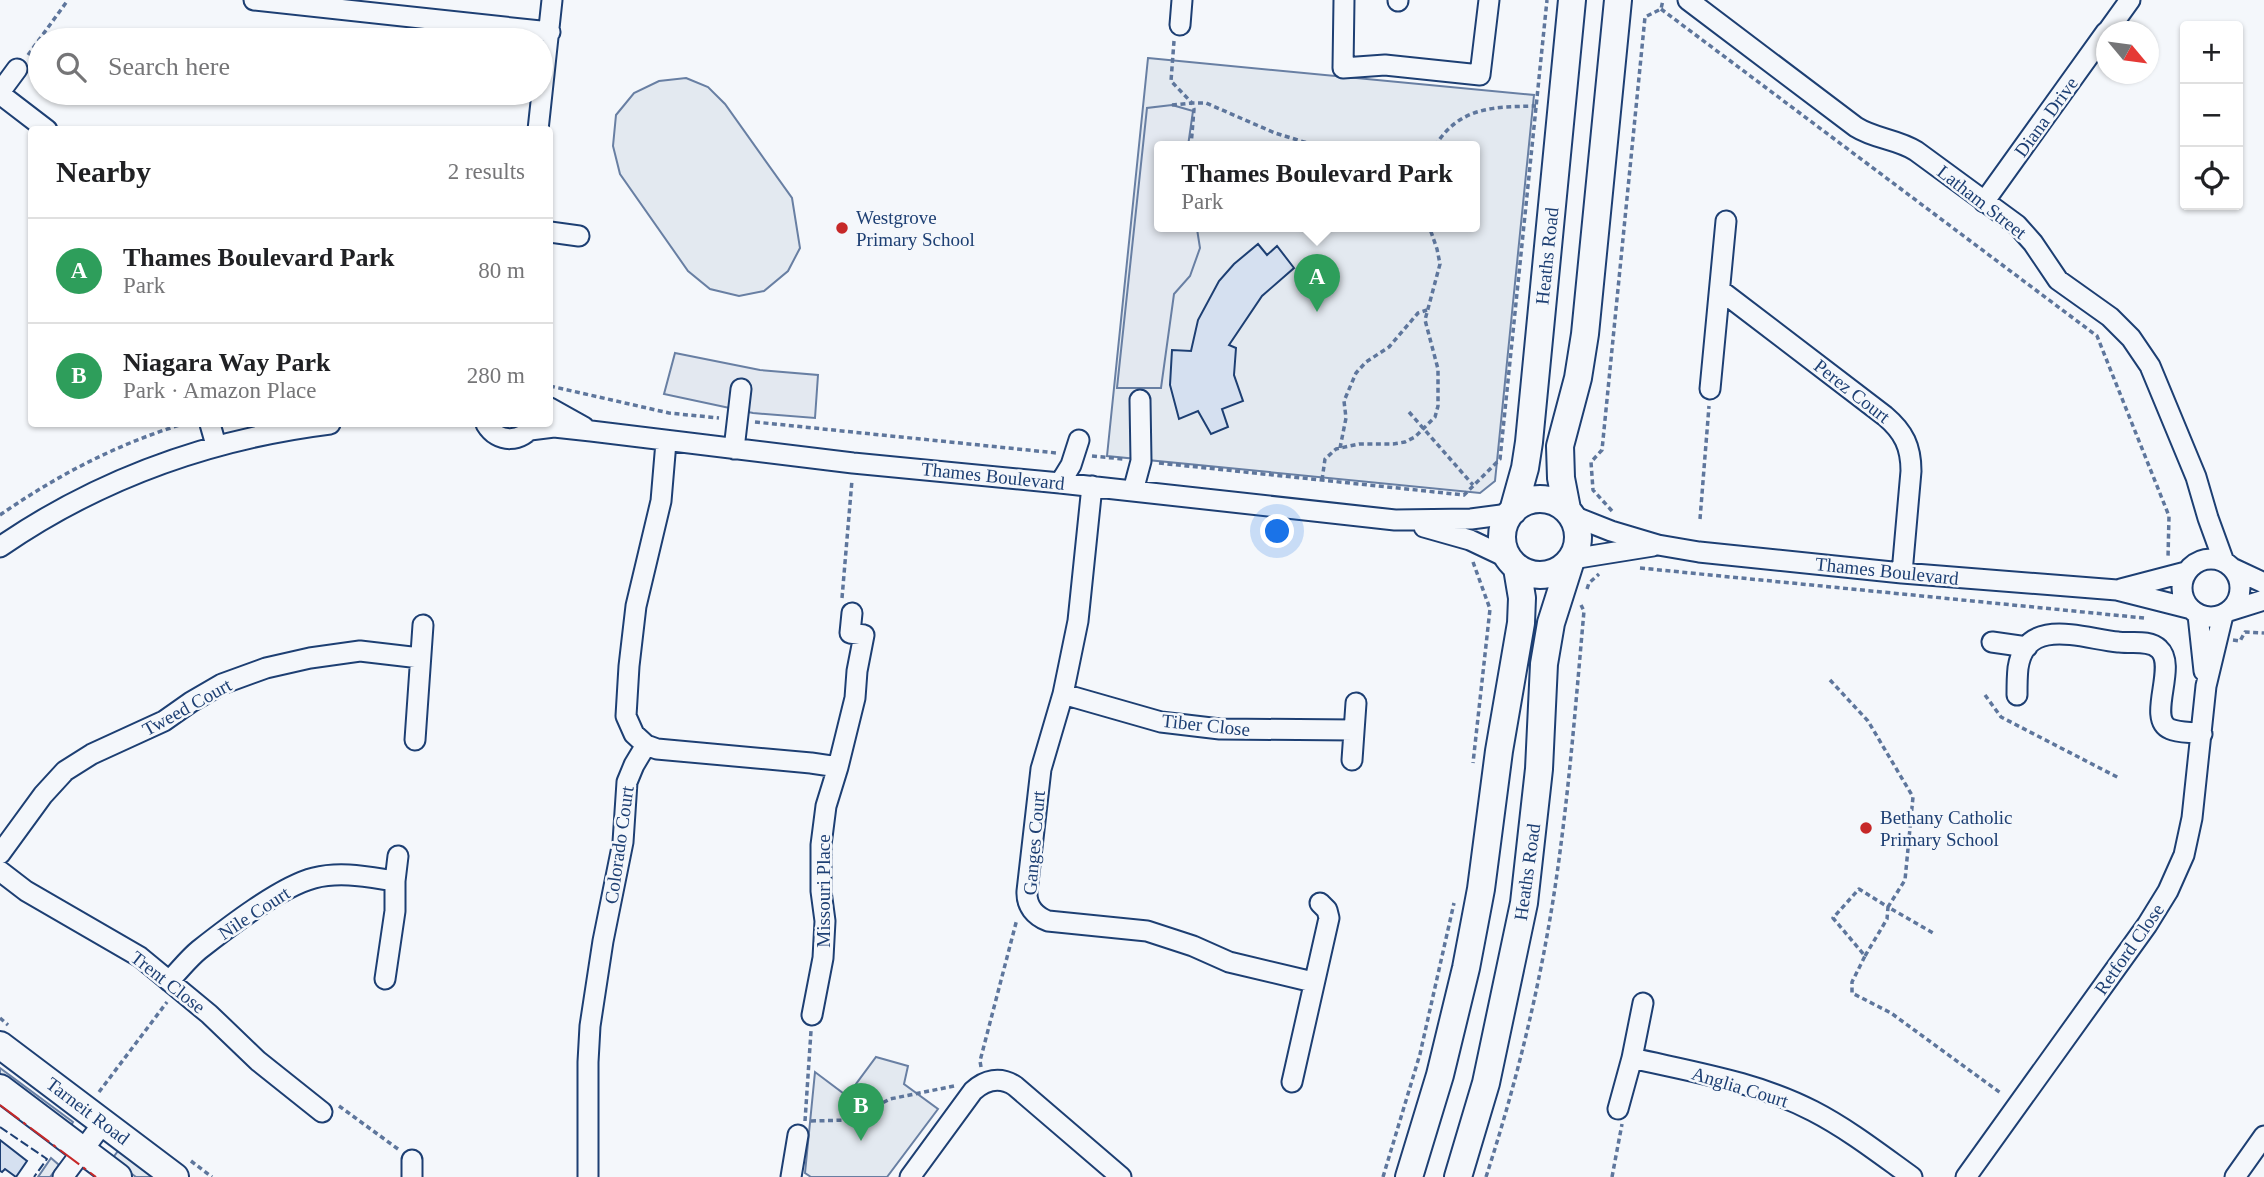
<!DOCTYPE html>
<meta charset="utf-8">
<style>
body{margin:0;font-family:Georgia,serif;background:#f2f2f2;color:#202124}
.controls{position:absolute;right:21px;top:21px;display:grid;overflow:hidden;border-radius:7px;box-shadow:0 2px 5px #0004}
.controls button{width:63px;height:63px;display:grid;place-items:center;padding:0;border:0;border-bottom:2px solid #e0e0e0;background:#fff;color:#202124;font:35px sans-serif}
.compass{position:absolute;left:2096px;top:21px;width:63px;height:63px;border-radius:50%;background:#fff;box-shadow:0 2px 5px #0004;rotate:119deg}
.you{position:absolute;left:1278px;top:532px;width:24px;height:24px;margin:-18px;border:5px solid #fff;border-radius:50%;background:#1a73e8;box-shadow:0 0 0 10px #1a73e833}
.badge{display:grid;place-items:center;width:46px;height:46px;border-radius:50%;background:#c62828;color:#fff;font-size:23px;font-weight:700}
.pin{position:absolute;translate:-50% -58px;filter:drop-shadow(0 2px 4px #0008)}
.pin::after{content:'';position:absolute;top:37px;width:24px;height:21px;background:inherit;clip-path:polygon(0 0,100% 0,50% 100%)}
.popup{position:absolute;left:1154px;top:141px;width:326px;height:91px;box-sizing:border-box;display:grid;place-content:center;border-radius:7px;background:#fff;filter:drop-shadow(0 2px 5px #0005);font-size:23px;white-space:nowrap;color:#757577}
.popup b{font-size:26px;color:#202124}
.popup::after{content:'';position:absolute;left:50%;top:100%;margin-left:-14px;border:14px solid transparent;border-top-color:#fff}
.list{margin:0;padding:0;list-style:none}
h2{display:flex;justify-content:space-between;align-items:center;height:91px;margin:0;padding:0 28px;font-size:30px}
h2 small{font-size:23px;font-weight:400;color:#757577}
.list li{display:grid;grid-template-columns:46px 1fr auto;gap:21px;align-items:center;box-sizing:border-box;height:105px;padding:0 28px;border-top:2px solid #e0e0e0}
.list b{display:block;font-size:26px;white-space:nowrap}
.list p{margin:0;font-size:23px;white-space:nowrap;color:#757577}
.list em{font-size:23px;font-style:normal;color:#757577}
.icon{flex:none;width:38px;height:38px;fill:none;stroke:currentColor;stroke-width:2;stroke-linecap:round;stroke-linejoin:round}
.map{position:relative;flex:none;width:2264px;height:1177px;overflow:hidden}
.search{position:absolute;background:#fff;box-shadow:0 2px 5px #0004;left:28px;top:28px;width:525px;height:77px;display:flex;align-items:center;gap:18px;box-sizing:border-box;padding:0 24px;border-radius:38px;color:#757577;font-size:26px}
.panel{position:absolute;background:#fff;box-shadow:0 2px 5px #0004;left:28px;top:126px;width:525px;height:301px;border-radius:7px}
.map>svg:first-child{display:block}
.green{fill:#e3e9f0;stroke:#687fa3;stroke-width:2;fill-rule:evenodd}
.parking{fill:#e3e8f0;stroke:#687fa3;stroke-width:2}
.building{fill:#d5e0f0;stroke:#1d3f73;stroke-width:2}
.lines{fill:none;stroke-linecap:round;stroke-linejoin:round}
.minor-casing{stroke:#1d3f73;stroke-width:23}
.major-casing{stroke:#1d3f73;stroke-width:30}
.path{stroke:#5e769c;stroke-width:3.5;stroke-dasharray:5 3.5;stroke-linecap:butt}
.minor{stroke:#f4f7fb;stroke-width:19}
.major{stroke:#f4f7fb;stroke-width:26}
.fence{stroke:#1d3f73;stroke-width:2;stroke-dasharray:9 3.5;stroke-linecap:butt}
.power{stroke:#c62828;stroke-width:2;stroke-dasharray:24 5 3.5 5;stroke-linecap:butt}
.poi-dot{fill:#c62828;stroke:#f4f7fb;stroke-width:2.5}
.labels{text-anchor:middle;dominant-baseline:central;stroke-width:5;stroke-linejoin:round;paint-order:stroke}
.street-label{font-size:19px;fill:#1d3f73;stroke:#f4f7fb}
.poi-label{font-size:19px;fill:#1d3f73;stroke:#f4f7fb;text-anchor:start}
</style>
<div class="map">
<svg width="2264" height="1177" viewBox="0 0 2264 1177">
<rect width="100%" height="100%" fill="#f4f7fb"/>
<path class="green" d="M1148,58L1534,95L1495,481L1480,493L1107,456ZM1160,146H1474V226H1160Z
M686,78L708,87L725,104L792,198L800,248L788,271L764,291L739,296L710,289L688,271L620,174L613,146L616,115L634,93L659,81Z
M876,1057L908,1066L904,1084L938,1109L887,1177H811L805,1173L815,1072L847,1096Z
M0,1068L73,1122L70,1127L0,1075Z
M121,1147L160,1177H136L112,1159Z
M51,1158L59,1165L50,1177H38Z"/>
<path class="parking" d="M1172,105L1193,111L1188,146H1160V226H1200L1197,229L1200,248L1190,276L1174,294L1161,388H1117L1147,108Z
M675,353L760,370L818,375L815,418L753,413L664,394Z"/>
<path class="building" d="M1258,244L1267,255L1277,246L1294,268L1262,296L1229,345L1236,348L1234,375L1243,401L1222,409L1228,427L1211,434L1198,411L1179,419L1170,385L1172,350L1191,351L1198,320L1219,281L1234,264Z
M0,1140L27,1161L16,1177L5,1169L2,1172L0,1171Z"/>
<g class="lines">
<g class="minor-casing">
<path id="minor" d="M254,0L550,32
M1344,0L1343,68L1385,65L1480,75L1489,0
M1688,0L1856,127C1875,139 1897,139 1916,151L2017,225L2033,243L2058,280L2110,317L2131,338L2150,366L2196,477L2208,518L2224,562
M1398,1V0
M1180,25L1182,0
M2107,32L2130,0
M0,92L17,69
M0,94L47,130
M538,130L552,0
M1984,202L2106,32
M550,232L579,236
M1720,290L1885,416C1904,432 1911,447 1911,471L1902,573
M1710,389L1726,221
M550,408L584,427
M210,424L216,445
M486,424C498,444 522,443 534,424
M530,430L554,427L591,431L853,463L1060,483L1395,520L1471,519L1509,514
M734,449L741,389
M1060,483L1071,465L1079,440
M1092,486L1078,621L1063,694L1041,769L1027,891C1026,906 1035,916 1048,921L1147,931L1193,946L1229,962L1313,982
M1133,491L1141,461L1140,400
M1573,516L1611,531L1658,545L1699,552L1902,573L2117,590L2188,608
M1424,527L1470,540L1508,558
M0,547C100,478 210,439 330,424
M2182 588a29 29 0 1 1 58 0a29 29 0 1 1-58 0Z
M1572,559L1653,546
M2232,568L2264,583
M2121,589L2186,572
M2229,611L2264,600
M2198,615L2204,671
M1992,642L2027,647
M1063,694L1161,722L1220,729L1354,730
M2017,695C2017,686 2017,677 2018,668C2026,615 2084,639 2118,642C2130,644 2149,639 2159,649C2178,666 2146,719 2170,729C2179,733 2192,732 2202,734
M415,740L423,625
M646,745L657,749L811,763L838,767
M1352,760L1356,703
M0,854L43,795L65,771L92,754L164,721L191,702L222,684L266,668L310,658L360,651L420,658
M0,871L26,891L140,957L209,1014L258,1061L322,1112
M385,979L395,911V881L398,856
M169,981C179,971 188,959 199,950C227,928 281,886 314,878C341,871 368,877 395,881
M812,1015L823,958L825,921L821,891V845L826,806L838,767L855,698L857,671L864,635L850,633L852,613
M1632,1058C1693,1072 1757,1082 1813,1111C1848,1129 1880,1154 1912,1177
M1292,1082L1329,918L1327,910L1320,903
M1618,1109L1632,1058L1643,1003
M63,1177L103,1123
M412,1177V1160
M588,1177V1062L590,1026L603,941L623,842L627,782L634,765L646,745L634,734L626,716L629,666L636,606L661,501L666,442
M791,1177L798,1135
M910,1177L973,1091C985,1080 1000,1076 1015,1086L1121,1177
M1966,1177L2147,925L2168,891L2184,855L2192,818L2206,686L2223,615
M2235,1177L2264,1136"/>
</g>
<g class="major-casing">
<path id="major" d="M1502 537a38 38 0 1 1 76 0a38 38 0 1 1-76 0Z
M1567,509L1561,478L1560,446L1578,378L1585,334L1618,0
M1513,511L1525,468L1529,442L1572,0
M0,1045L175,1177
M0,1088L118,1177
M1409,1177L1440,1075L1466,968L1481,889L1499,751L1521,623L1522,598L1517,568
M1458,1177L1486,1083L1524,903L1539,769L1544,664L1551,623L1570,563"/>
</g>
<path class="path" d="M1661,9L2097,336L2169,516L2168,558
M1174,41L1171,81L1192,103H1206L1275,133L1317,146
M28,55L68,0
M1172,105L1192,103L1194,109L1191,146
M1435,146C1460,106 1494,107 1536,106
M550,386L669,413L719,418
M1409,412L1473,485
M755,422L1057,453
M1340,448L1346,418L1344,401L1356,373L1366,362L1389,347L1418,313L1427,310
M1092,456L1123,459
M1159,463L1464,495L1500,459L1547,0
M1322,480L1325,459L1336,449L1359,444H1393L1405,442L1415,437L1435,417L1438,406V369L1425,320L1440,264L1437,249L1429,226
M1612,511L1593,490L1591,462L1602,450L1645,17L1661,9L1663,0
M0,515C56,476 117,444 183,424
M1700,519L1709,406
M1473,562L1490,609L1473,763
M1640,568L2144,618
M1587,589L1589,583L1599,574
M842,598L852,480
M2233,640L2240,641L2245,632L2264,633
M1830,680L1868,721L1913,797L1905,880L1888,907L1935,934
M1985,695L2001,717L2119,778
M1865,956L1887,919L1888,907L1859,889L1833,918L1865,956L1852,982V993L1891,1013L2002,1094
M0,1018L8,1025
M981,1067L980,1061L1017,919
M99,1092L167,1002
M339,1106L398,1149
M805,1121L811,1031
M811,1121L850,1120L890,1099L954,1086
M191,1161L212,1177
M1383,1177L1420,1054L1454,903
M1486,1177C1521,1069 1547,957 1561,844C1571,767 1577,689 1584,611L1581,605
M1612,1177L1622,1124"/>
<use href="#minor" class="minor"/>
<use href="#major" class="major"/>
<path class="fence" d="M0,1127L47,1159L34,1177"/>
<path class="power" d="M0,1105L96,1177"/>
</g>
<g class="poi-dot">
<circle cx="842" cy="228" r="7"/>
<circle cx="1866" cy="828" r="7"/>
</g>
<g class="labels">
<g class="street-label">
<text transform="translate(2046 117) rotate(-54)">Diana Drive</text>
<text transform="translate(1982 202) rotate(38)">Latham Street</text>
<text transform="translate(1547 256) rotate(-84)">Heaths Road</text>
<text transform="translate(1852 391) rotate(38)">Perez Court</text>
<text transform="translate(993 476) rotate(6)">Thames Boulevard</text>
<text transform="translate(1887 571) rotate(6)">Thames Boulevard</text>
<text transform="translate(187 707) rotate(-29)">Tweed Court</text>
<text transform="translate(1206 725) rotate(6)">Tiber Close</text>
<text transform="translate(1034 843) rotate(-85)">Ganges Court</text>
<text transform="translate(619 845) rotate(-82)">Colorado Court</text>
<text transform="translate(1527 872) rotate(-82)">Heaths Road</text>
<text transform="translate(823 891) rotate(-90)">Missouri Place</text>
<text transform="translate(254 913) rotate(-33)">Nile Court</text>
<text transform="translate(2129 949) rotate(-55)">Retford Close</text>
<text transform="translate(168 982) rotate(38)">Trent Close</text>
<text transform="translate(1740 1087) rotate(17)">Anglia Court</text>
<text transform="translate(88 1111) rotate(37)">Tarneit Road</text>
</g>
<g class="poi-label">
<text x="856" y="217">Westgrove<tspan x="856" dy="22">Primary School</tspan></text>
<text x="1880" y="817">Bethany Catholic<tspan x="1880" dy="22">Primary School</tspan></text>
</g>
</g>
</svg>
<div class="controls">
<button>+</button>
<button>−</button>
<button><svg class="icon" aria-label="locate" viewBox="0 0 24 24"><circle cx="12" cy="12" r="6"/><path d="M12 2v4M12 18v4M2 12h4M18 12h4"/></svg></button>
</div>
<svg class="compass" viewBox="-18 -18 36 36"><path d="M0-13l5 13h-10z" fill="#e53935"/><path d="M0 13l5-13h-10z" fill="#757577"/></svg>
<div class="you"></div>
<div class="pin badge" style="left:1317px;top:312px;background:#2e9e5b">A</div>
<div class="popup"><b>Thames Boulevard Park</b>Park</div>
<div class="pin badge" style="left:861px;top:1141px;background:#2e9e5b">B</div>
<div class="search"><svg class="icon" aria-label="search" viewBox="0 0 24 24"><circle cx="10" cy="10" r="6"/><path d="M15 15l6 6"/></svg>Search here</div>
<section class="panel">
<h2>Nearby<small>2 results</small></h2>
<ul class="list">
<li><span class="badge" style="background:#2e9e5b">A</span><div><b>Thames Boulevard Park</b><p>Park</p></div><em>80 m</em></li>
<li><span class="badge" style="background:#2e9e5b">B</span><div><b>Niagara Way Park</b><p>Park · Amazon Place</p></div><em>280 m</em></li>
</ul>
</section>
</div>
